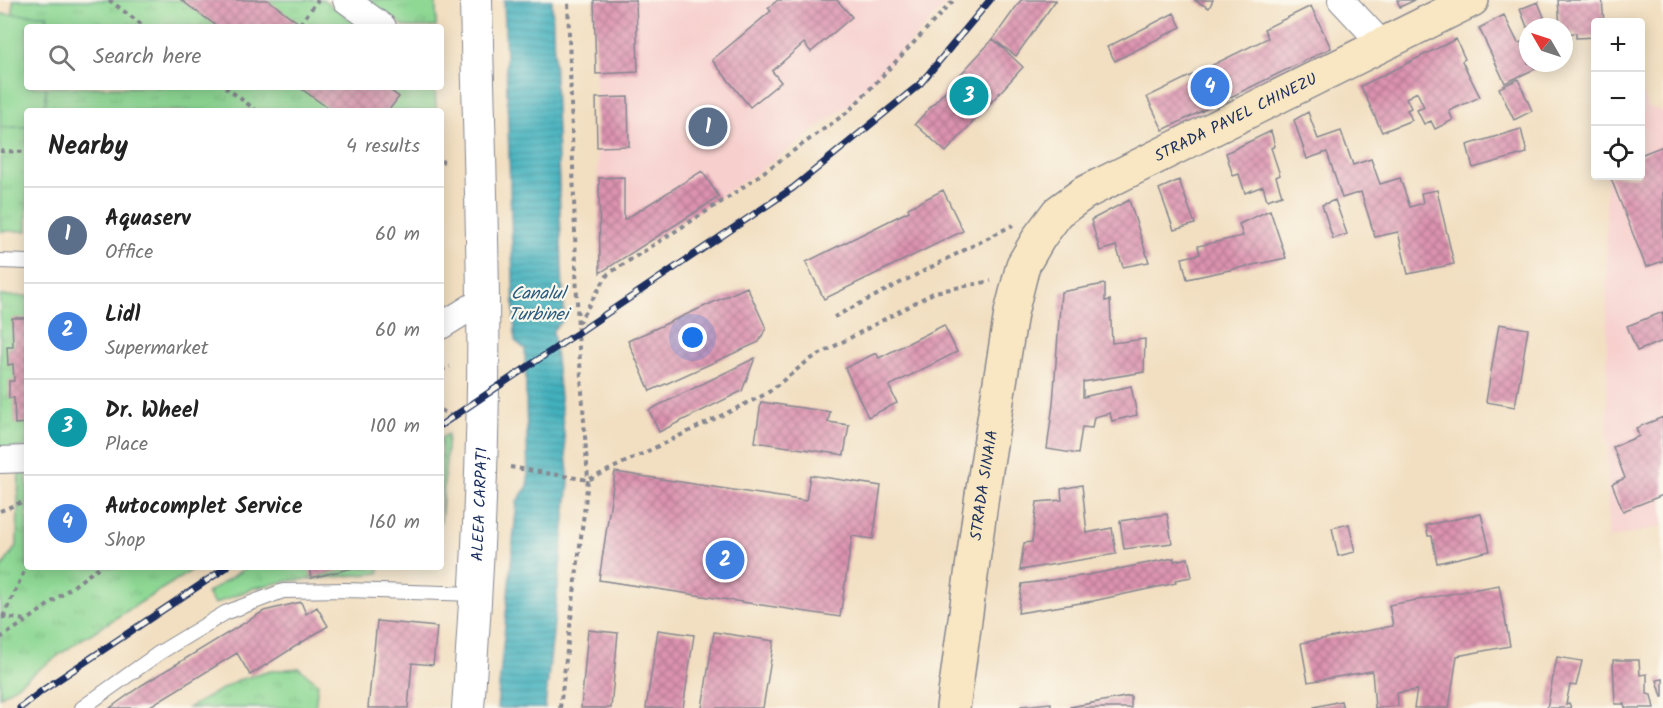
<!DOCTYPE html>
<meta charset="utf-8">
<style>
body{margin:0;font-family:Kalam,sans-serif;background:#f2f2f2;color:#222}
.controls{position:absolute;right:18px;top:18px;display:grid;overflow:hidden;border-radius:6px;box-shadow:0 3px 15px #0003}
.controls button{width:54px;height:54px;display:grid;place-items:center;padding:0;border:0;border-bottom:2px solid #e0e0e0;background:#fff;color:#222;font:30px sans-serif}
.compass{position:absolute;left:1519px;top:18px;width:54px;height:54px;border-radius:50%;background:#fff;box-shadow:0 3px 15px #0003;rotate:309deg}
.you{position:absolute;left:693px;top:338px;width:21px;height:21px;margin:-15px;border:4px solid #fff;border-radius:50%;background:#1a73e8;box-shadow:0 0 0 9px #1a73e833}
.badge{display:grid;place-items:center;width:39px;height:39px;border-radius:50%;background:#d1495b;color:#fff;font-size:20px;font-weight:700}
.pin{position:absolute;translate:-50% -50%;border:3px solid #fff;box-shadow:0 2px 6px #0006}
.list{margin:0;padding:0;list-style:none}
h2{display:flex;justify-content:space-between;align-items:center;height:78px;margin:0;padding:0 24px;font-size:26px}
h2 small{font-size:20px;font-weight:400;color:#767676}
.list li{display:grid;grid-template-columns:39px 1fr auto;gap:18px;align-items:center;box-sizing:border-box;height:96px;padding:0 24px;border-top:2px solid #e0e0e0}
.list b{display:block;font-size:22px;white-space:nowrap}
.list p{margin:0;font-size:20px;white-space:nowrap;color:#767676}
.list em{font-size:20px;font-style:normal;color:#767676}
.icon{flex:none;width:33px;height:33px;fill:none;stroke:currentColor;stroke-width:2;stroke-linecap:round;stroke-linejoin:round}
.map{position:relative;flex:none;width:1663px;height:708px;overflow:hidden}
.search{position:absolute;background:#fff;box-shadow:0 3px 15px #0003;left:24px;top:24px;width:420px;height:66px;display:flex;align-items:center;gap:15px;box-sizing:border-box;padding:0 21px;border-radius:6px;color:#767676;font-size:22px}
.panel{position:absolute;background:#fff;box-shadow:0 3px 15px #0003;left:24px;top:108px;width:420px;height:462px;border-radius:6px}
.map>svg:first-child{display:block}
.built{fill:#f7d0ce}
.grass{fill:url(#grass-tufts);stroke:#548479;stroke-width:1.5}
.pitch{fill:#8ed894;stroke:#548479;stroke-width:1.5}
.water{fill:url(#water-rules);stroke:#2e708e;stroke-width:1.5}
.building{fill:url(#building-cross-hatch)}
.lines{fill:none;stroke-linecap:round;stroke-linejoin:round}
.service-casing{stroke:#868790;stroke-width:16}
.minor-casing{stroke:#868790;stroke-width:28}
.tertiary-casing{stroke:#868790;stroke-width:34}
.secondary-casing{stroke:#868790;stroke-width:36}
.path{stroke:#868790;stroke-width:4;stroke-dasharray:4.5 4.5;stroke-linecap:butt}
.service{stroke:#fff;stroke-width:14}
.minor{stroke:#fff;stroke-width:26}
.tertiary{stroke:#fff;stroke-width:32}
.secondary{stroke:#f9e7c3;stroke-width:33}
.rail-casing{stroke:#1b2f5e;stroke-width:7}
.rail{stroke:#fbf7ec;stroke-width:4.5;stroke-dasharray:14;stroke-linecap:butt}
.labels{text-anchor:middle;dominant-baseline:central;stroke-width:4.5;stroke-linejoin:round;paint-order:stroke}
.street-label{font-size:16px;fill:#1b2f5e;stroke:#fbf7ec}
.water-label{font-size:18px;font-style:italic;fill:#295c7f;stroke:#fbf7ec}
</style>
<div class="map">
<svg width="1663" height="708" viewBox="0 0 1663 708">
<defs>
<pattern id="grass-tufts" width="24" height="20" patternUnits="userSpaceOnUse" patternTransform="scale(1.5)"><rect width="24" height="20" fill="#8ed894"/><path d="M3 7l-1-3M5 7V3M7 7l1-3M15 17l-1-3M17 17v-4M19 17l1-3" fill="none" stroke="#7aba82"/></pattern>
<pattern id="water-rules" width="6" height="5" patternUnits="userSpaceOnUse" patternTransform="scale(1.5)"><rect width="6" height="5" fill="#42b1bd"/><path d="M0 2.5h6" fill="none" stroke="#36909d"/></pattern>
<pattern id="building-cross-hatch" width="8" height="8" patternUnits="userSpaceOnUse" patternTransform="scale(1.5)"><rect width="8" height="8" fill="#dc93af"/><path d="M0 0l8 8M0 8l8-8" fill="none" stroke="#b27892"/></pattern>
</defs>
<rect width="100%" height="100%" fill="#fbf7ec"/>
<filter id="ink" filterUnits="userSpaceOnUse"><feTurbulence type="fractalNoise" baseFrequency=".0167" numOctaves="2"/><feDisplacementMap in="SourceGraphic" scale="12" xChannelSelector="R" yChannelSelector="G"/><feConvolveMatrix kernelMatrix="1 2 1 2 8 2 1 2 1" color-interpolation-filters="sRGB"/></filter>
<filter id="wash" filterUnits="userSpaceOnUse"><feTurbulence type="fractalNoise" baseFrequency=".008" numOctaves="4" result="noise"/><feDisplacementMap in="SourceGraphic" scale="24" xChannelSelector="R" yChannelSelector="G"/><feGaussianBlur stdDeviation="1.35" result="paint"/><feColorMatrix in="noise" values="0 0 0 0 0 0 0 0 0 0 0 0 0 0 0 0 0 1.4 0 .05"/><feComposite in="paint" operator="in"/></filter>
<g filter="url(#wash)">
<rect width="100%" height="100%" fill="#f2dfc1"/>
<path class="built" d="M594,0H950L904,50L846,107L754,175L600,273Z
M1641,87L1647,107L1663,111V526L1608,539L1606,176H1640Z"/>
<path class="grass" d="M13,0H324L361,27H47V15H13Z
M368,0H436V27H405Z
M46,87H435L436,111H45Z
M0,127H27V231H0Z
M0,296H27V447L0,449Z
M448,434L441,523V438Z
M19,473H27V567H197L79,641L0,697V570L17,545Z
M247,567H379V573L288,581L254,588L214,604L207,593Z
M299,668L318,683L315,708H188L238,680L271,671Z"/>
<path class="pitch" d="M0,14L47,15V27H27V87H46L45,111H27V127H0Z"/>
<path class="water" d="M504,0H552L564,319L553,330L569,482L545,708H497L517,501L528,486L525,349L515,341Z"/>
<g id="blocks">
<path class="building" d="M181,0H268L304,27H218Z
M594,0H636L638,72L596,74Z
M778,0H837L852,17L811,52L804,43L772,71L781,82L750,107L712,60L771,11L768,8Z
M1021,0H1056L1016,56L993,39Z
M1194,0H1213L1209,8Z
M1397,0H1415L1400,7Z
M1558,0H1602L1604,22H1596V37L1576,38V33L1564,34V27H1560Z
M1538,2L1548,27H1527L1520,9Z
M1311,6L1331,48L1163,130L1147,97L1268,38L1264,29Z
M1174,13L1181,27L1115,61L1107,47Z
M1504,15L1518,43L1522,42L1528,55V63H1532L1535,69L1505,83L1479,28Z
M993,39L1023,67L946,152L915,124Z
M1456,39L1465,59L1462,61L1480,97L1449,111L1453,120L1435,129L1431,121L1424,124L1417,110L1424,107L1417,92L1406,98L1411,108L1407,110L1412,120L1382,132L1361,86Z
M1518,79L1532,111L1514,120L1499,88Z
M299,87H386L399,97L388,111H332Z
M628,97L629,146L597,147L596,98Z
M1308,112L1318,139L1341,131L1353,165L1371,159L1380,184L1400,178L1410,207L1423,203L1421,193L1437,190L1454,264L1408,274L1398,232L1375,237L1361,192L1342,198L1327,152L1307,159L1294,120Z
M1521,129L1527,153L1473,168L1467,145Z
M1271,131L1275,146L1271,148L1280,175L1276,177L1282,195L1267,200L1263,186L1245,193L1239,174L1233,176L1226,153Z
M1663,146V261L1646,267L1610,176H1640V155Z
M702,171L719,197L600,273L599,178L624,177V220Z
M1179,180L1195,224L1174,230L1159,189Z
M943,190L963,231L824,299L806,262L909,211L908,208Z
M1129,200L1149,262L1123,267L1116,246L1100,251L1091,220Z
M1335,200L1347,234L1333,239L1322,205Z
M1270,210L1286,258L1187,279L1182,258L1200,254L1198,246L1243,236L1239,224Z
M1105,284V301L1110,300L1112,343L1145,339L1144,372L1083,382V397L1131,386L1137,415L1112,421L1110,413L1094,417L1092,428L1082,427L1078,454L1047,449L1053,404L1061,292Z
M747,287L766,328L759,342L650,391L628,341Z
M1663,312V341L1637,351L1627,326Z
M12,318H26L27,423L15,424L14,398H9V381H14L13,364L8,365L7,347H13Z
M1499,324L1528,329L1515,407L1486,402Z
M944,325L957,352L889,386L897,403L868,417L845,368L876,353L879,358Z
M755,358L742,391L659,432L649,410Z
M761,402L830,412L828,422L849,425L844,455L755,442Z
M1663,417V495L1623,511L1612,484L1625,478L1613,447L1639,436L1636,428Z
M615,472L806,501L810,475L881,486L873,539L852,536L840,617L599,580Z
M1082,485L1087,533L1112,528L1116,554L1020,570L1024,543L1032,542L1037,502L1062,500L1061,489Z
M1167,514L1172,543L1124,549L1120,521Z
M1481,514L1490,551L1437,563L1432,536H1428L1426,525Z
M1349,524L1355,552L1338,556L1332,528Z
M1174,558V561L1188,558L1192,577L1175,580L1176,583L1093,601L1018,613L1022,584L1088,575Z
M309,567H353V568L311,578Z
M1499,585L1510,646L1457,656L1449,708H1414L1417,690L1397,693L1398,706L1375,708L1372,671L1308,682L1301,643L1393,626L1389,605Z
M301,602L306,614L317,607L328,626L250,675L237,653L147,708H110L142,685L264,611Z
M377,621L437,627L433,665L412,663L408,708H368Z
M588,630L618,633L611,708H581Z
M658,630L694,635L683,708H646Z
M714,632L774,641L763,708H702Z
M1557,657L1582,661L1576,686L1570,685L1566,704L1569,703L1571,708H1547Z
M1613,660H1639L1640,675L1647,674V694L1651,695L1654,708H1625L1624,704H1615Z
M1663,679V697H1662L1657,680Z
M1131,696V708H1070V707Z
M1341,701L1343,708H1314V707Z
M1051,703V708H1021V706Z"/>
</g>
</g>
<g filter="url(#ink)">
<use href="#blocks" fill-opacity="0" stroke="#868790" stroke-width="1.5"/>
<g class="lines">
<g class="service-casing">
<path id="service" d="M0,261L27,262
M82,708L159,653L225,613L283,591L346,590L476,594"/>
</g>
<g class="minor-casing">
<path id="minor" d="M346,0L383,27
M1341,0L1382,44
M441,326L483,300
M0,460L27,459"/>
</g>
<g class="tertiary-casing">
<g id="tertiary">
<path id="s1" d="M468,708C478,572 485,436 483,300C482,200 478,100 476,0"/>
</g>
</g>
<g class="secondary-casing">
<g id="secondary">
<path id="s2" d="M953,708L982,495L1011,313L1023,265L1040,236L1058,212L1084,193L1472,0"/>
</g>
</g>
<path class="path" d="M109,0L145,27
M300,24L318,0
M441,70L442,71
M225,87L257,111
M0,151L27,152
M441,161L444,162
M834,317L1013,225
M578,323L608,274L729,197L849,111L954,0
M441,370L450,367
M441,410L453,417
M510,467L588,480L766,394L809,360L935,292L991,281
M0,511L27,500
M2,617L27,620
M3,617L27,565
M0,638L28,620L99,567
M560,708L588,480L578,333L568,0"/>
<use href="#service" class="service"/>
<use href="#minor" class="minor"/>
<use href="#tertiary" class="tertiary"/>
<use href="#secondary" class="secondary"/>
<g class="rail-casing">
<path id="rail" d="M441,425L793,188L920,84L990,0
M20,708L43,690L227,567"/>
</g>
<use href="#rail" class="rail"/>
</g>
</g>
<g class="labels">
<g class="street-label">
<text stroke="none"><textPath href="#s2" startOffset="714">STRADA PAVEL CHINEZU</textPath></text>
<text stroke="none"><textPath href="#s2" startOffset="225">STRADA SINAIA</textPath></text>
<text stroke="none"><textPath href="#s1" startOffset="204">ALEEA CARPAȚI</textPath></text>
</g>
<g class="water-label">
<text x="538" y="294">Canalul<tspan x="538" dy="21">Turbinei</tspan></text>
</g>
</g>
</svg>
<div class="controls">
<button>+</button>
<button>−</button>
<button><svg class="icon" aria-label="locate" viewBox="0 0 24 24"><circle cx="12" cy="12" r="6"/><path d="M12 2v4M12 18v4M2 12h4M18 12h4"/></svg></button>
</div>
<svg class="compass" viewBox="-18 -18 36 36"><path d="M0-13l5 13h-10z" fill="#e53935"/><path d="M0 13l5-13h-10z" fill="#767676"/></svg>
<div class="you"></div>
<div class="pin badge" style="left:708px;top:127px;background:#5c6f8a">1</div>
<div class="pin badge" style="left:725px;top:560px;background:#3f7fe0">2</div>
<div class="pin badge" style="left:969px;top:96px;background:#0f9aa8">3</div>
<div class="pin badge" style="left:1210px;top:87px;background:#3f7fe0">4</div>
<div class="search"><svg class="icon" aria-label="search" viewBox="0 0 24 24"><circle cx="10" cy="10" r="6"/><path d="M15 15l6 6"/></svg>Search here</div>
<section class="panel">
<h2>Nearby<small>4 results</small></h2>
<ul class="list">
<li><span class="badge" style="background:#5c6f8a">1</span><div><b>Aquaserv</b><p>Office</p></div><em>60 m</em></li>
<li><span class="badge" style="background:#3f7fe0">2</span><div><b>Lidl</b><p>Supermarket</p></div><em>60 m</em></li>
<li><span class="badge" style="background:#0f9aa8">3</span><div><b>Dr. Wheel</b><p>Place</p></div><em>100 m</em></li>
<li><span class="badge" style="background:#3f7fe0">4</span><div><b>Autocomplet Service</b><p>Shop</p></div><em>160 m</em></li>
</ul>
</section>
</div>
